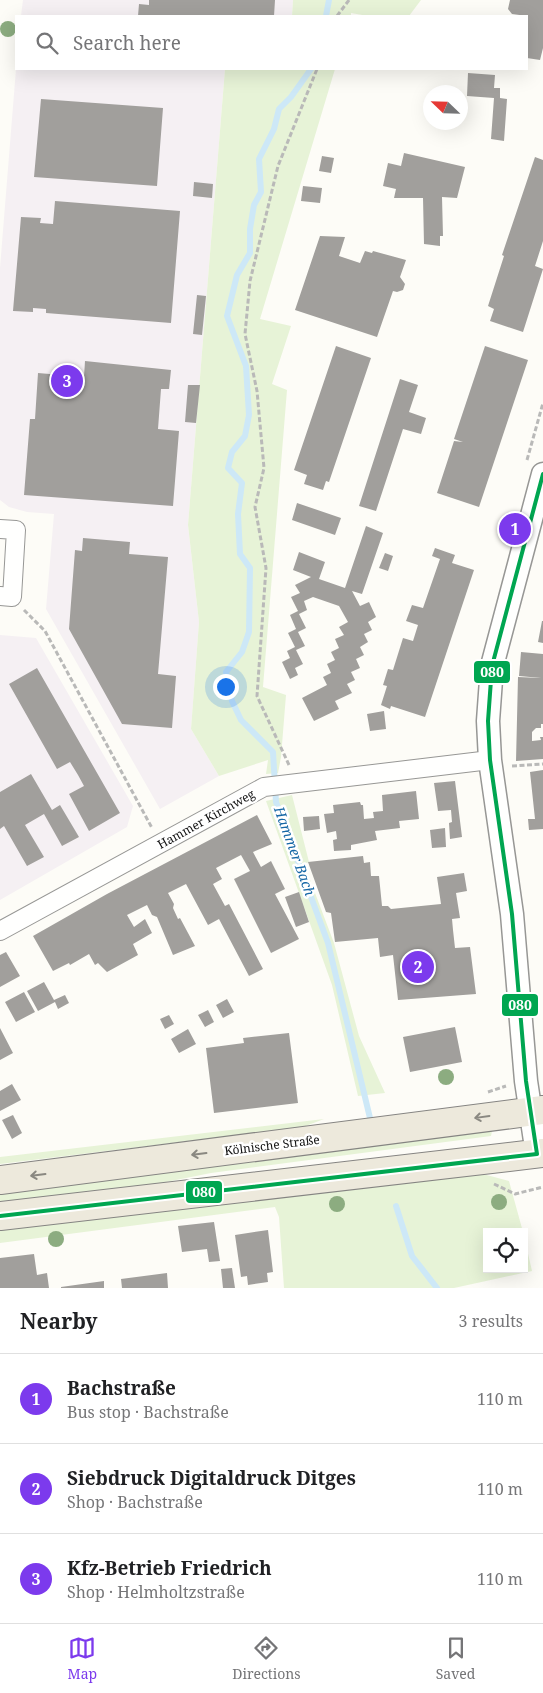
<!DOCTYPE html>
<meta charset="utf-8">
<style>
body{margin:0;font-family:"Noto Serif",serif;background:#f6f6f6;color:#202124}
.controls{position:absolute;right:15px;bottom:15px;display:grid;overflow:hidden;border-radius:0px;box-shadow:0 5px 20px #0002}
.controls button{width:45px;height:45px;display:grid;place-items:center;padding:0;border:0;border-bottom:1px solid #e0e0e0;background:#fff;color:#202124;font:25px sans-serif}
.compass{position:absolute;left:423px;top:85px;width:45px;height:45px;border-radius:50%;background:#fff;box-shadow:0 5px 20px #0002;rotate:293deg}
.you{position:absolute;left:225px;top:686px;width:18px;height:18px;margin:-12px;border:4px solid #fff;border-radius:50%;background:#1a73e8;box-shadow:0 0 0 8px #1a73e833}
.badge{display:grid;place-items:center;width:32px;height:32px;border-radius:50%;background:#7c3aed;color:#fff;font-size:16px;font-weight:700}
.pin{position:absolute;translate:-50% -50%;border:2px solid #fff;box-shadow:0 1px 5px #0006}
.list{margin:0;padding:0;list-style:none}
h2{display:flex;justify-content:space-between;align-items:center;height:65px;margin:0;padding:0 20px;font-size:21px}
h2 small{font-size:16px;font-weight:400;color:#757577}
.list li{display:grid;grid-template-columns:32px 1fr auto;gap:15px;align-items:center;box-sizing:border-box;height:90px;padding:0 20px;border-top:1px solid #e0e0e0}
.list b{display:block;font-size:19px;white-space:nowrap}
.list p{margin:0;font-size:16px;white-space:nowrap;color:#757577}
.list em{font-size:16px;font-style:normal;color:#757577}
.icon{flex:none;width:28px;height:28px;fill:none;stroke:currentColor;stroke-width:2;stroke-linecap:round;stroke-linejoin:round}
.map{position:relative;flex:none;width:543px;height:1288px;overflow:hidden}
.search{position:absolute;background:#fff;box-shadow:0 5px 20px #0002;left:15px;right:15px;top:15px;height:55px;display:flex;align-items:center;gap:12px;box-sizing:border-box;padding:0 18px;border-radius:0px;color:#757577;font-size:19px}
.sheet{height:335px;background:#fff}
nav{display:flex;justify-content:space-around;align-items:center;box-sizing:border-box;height:70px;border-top:1px solid #e0e0e0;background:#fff;font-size:14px;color:#757577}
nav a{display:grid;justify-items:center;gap:2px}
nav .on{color:#7c3aed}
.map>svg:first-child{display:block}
.industrial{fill:#f5f0f3}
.green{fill:#e7f3d7}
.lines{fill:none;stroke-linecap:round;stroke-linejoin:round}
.stream{stroke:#cde8f7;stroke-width:6}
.building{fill:#a19f9c}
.minor-casing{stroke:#979795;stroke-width:20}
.tertiary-casing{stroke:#979795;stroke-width:25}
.primary-casing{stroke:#858482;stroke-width:30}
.path{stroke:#b9b9b8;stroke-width:3;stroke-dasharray:5 2.5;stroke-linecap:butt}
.minor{stroke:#fffffe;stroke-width:18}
.tertiary{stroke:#fffffe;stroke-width:22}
.primary{stroke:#ede9dc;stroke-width:28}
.bus-1-casing{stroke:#fff;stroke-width:8}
.bus-1{stroke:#00a651;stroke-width:4}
.tree{fill:#8cac80}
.oneway{stroke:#8a8881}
.labels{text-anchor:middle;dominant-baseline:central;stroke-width:5;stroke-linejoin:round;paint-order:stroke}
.street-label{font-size:12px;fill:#111;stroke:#fff}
.water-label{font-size:14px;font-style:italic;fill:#1768a6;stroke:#fff}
.line-badge{stroke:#fff;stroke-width:2}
.badge-label{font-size:14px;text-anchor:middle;font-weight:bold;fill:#fff}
</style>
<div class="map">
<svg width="543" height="1288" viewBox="0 0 543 1288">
<rect width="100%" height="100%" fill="#fdfcf7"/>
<path class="industrial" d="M23,0H293L292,16H21Z
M16,69H225L188,525L199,622L191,729L219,776L160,809L46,609L54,514L27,512L9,507L0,500V268Z
M0,635L36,638L133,806L127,827L0,900Z"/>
<path class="green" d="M293,0H421L409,16H368L351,13V16H292Z
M225,69H335L260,319L291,326L272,384L287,390L263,687L286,695L281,757L278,773L266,774L268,760L219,776L191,729L199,622L188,525Z
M292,795L309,862L304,864L334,943L359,1036L385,1093L358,1096L332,985L266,801Z
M324,1119L303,1127L0,1164V1157Z
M484,1131H492L491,1136L211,1173L151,1185L0,1204V1189Z
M483,1174L509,1181L523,1232H487V1269H524V1236L532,1271L454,1288H284L279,1217L275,1207L0,1243V1229Z"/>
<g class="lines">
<path class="stream" d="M326,16L329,0
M311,69L291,97L279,109L274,129L259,159L261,192L254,205L250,229V253L237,275L227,316L246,366L249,415L245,436L232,452L228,468L242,483L238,514L240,554L250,568L249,632L242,652L226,672L232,701L241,720L273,752L276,802L328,943L370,1118
M396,1206L412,1256L437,1288"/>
</g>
<path class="building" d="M149,0H275L274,16H138L139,4L149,5Z
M510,0H543V48L540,60L527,58V16L512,14L508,9Z
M468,73L495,75L494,88H500V98L507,99L504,141L491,139L494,98L467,96Z
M41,99L163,108L157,186L34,177Z
M404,153L465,167L457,198L442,197L443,236H440V246L424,244L423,198H394L396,189L383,186L388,163L401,166Z
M322,156L334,158L331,173L319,171Z
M535,157L543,160V241L535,266L543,269L523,332L490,321L494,309L488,306L504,256L502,255Z
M194,182L213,184L212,198L193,196Z
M303,186L322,188L320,203L301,201Z
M55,201L180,211L171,323L46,313V309L33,308V312L13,311L21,217L41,218L40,223L53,224Z
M320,236L345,237L339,256L360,263L365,251L372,253L373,251L406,260L400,277L405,284L403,290L397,292L393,291L377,337L295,310Z
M197,295L206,296L202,335L193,334Z
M336,346L371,358L329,482L326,481L323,490L304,484L307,475L294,470Z
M485,346L528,360L479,507L437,493L454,441L463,442L454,439Z
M85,361L171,370L169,389H161L158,429L179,431L173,506L24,495L30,419H35L38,373L84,377Z
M400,379L418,385L409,412L426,418L421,434L403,429L376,511L359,506Z
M188,385H200L196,423L185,422Z
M297,503L341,518L335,535L292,520Z
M366,526L383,533L362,594L352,591L360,606L369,602L376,617L368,622L372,630L364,634L368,642L360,647L364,655L356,659L360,668L351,672L355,680L347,684L352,693L335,701L339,709L314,721L302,698L327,685L323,677L331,673L327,664L335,660L331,652L339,648L335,639L344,635L339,627L348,622L339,606L313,597L304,601L307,610L299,614L306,628L298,632L305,646L296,650L303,664L295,668L298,675L290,679L282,662L290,658L287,651L295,647L288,633L296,629L290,615L298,611L291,597L300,593L295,585L311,577L293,570L299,552L325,562L319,579L345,588Z
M83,538L130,542L129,554L168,557L158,674L176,676L172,728L122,724L69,629L75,550L82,551Z
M435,548L455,555L452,563L474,570L425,717L391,706L390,709L381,705L387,686L383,685L388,669L393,670L403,638L413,641L418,625L406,621L412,605L423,608L440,559L432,556Z
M385,553L393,556L388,571L379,568Z
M542,621H543V643L538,642Z
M521,652L543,654V724H541V728H536L532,732V741L541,740L540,737H543V759L516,761L518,677L541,678L519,676Z
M37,668L120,813L89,831L69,794L84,786L78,775L70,762L57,769L9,684Z
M384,711L386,729L370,731L367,714Z
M543,770V829L529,830L528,819H535L530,772Z
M31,774L52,810L60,805L79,837L62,846L44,814L25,825L44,857L27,866L4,826L0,829V792Z
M455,781L462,837L450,839L449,823L452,822L451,810L438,811L434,783Z
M416,791L419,819L399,821L400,828L375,831L377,840L351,845V850L334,851L333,840L337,839L336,831L327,833L324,814L334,813L333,805L360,802L361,805H363L364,819L374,818L373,812L383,811L382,795Z
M257,815L272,844L253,852L261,867L271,861L285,889L275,894L299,939L271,953L234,879L250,871L241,855L216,868L222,879L213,884L225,906L229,904L263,969L249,976L219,919L208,925L186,884L168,893L174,904L173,908L178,919L180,918L195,946L173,955L157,917L152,915L147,905L127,915L134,927L145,919L152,933L133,944L138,955L107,972L98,963L95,965L89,954L70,965L69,963L53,971L33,936L107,894Z
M319,816L320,829L304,831L303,817Z
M445,828L446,847L432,848L430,830Z
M363,856L364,863L370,862L371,876H379L382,906H388L391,909L441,904L437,877L464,873L467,891L456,893L460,918L452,919L453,930L455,948L470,947L476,994L398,1000L393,955L380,957L378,938L335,942L331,913L326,912L308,862Z
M299,892L309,922L296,927L285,897Z
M6,952L20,976L0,987V955Z
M44,982L54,1000L65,995L69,1003L58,1009L55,1002L38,1011L27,991Z
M24,992L35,1012L16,1022L5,1002Z
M227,999L234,1012L223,1018L216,1005Z
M208,1010L214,1022L205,1027L198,1015Z
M169,1015L174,1024L165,1029L160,1019Z
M455,1027L462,1062L410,1072L403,1037Z
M0,1028L13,1053L0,1060Z
M188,1029L196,1044L179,1053L171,1039Z
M289,1033L298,1103L214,1113L206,1048L244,1043L243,1038Z
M12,1084L21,1100L0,1111V1091Z
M13,1115L22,1133L12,1139L2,1120Z
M214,1222L220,1261L209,1262L207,1249L182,1252L178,1226Z
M268,1230L273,1272L267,1273L268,1282L248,1285L247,1276L241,1277L235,1235Z
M34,1254L37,1275L47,1273L49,1288H0V1258Z
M232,1268L235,1288H223L221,1269Z
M167,1273L168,1288H122L121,1279Z
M104,1281V1288H61V1287Z"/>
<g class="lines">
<g class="minor-casing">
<path id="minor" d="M0,529L16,530L12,597L0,596
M0,931L264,787L490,760"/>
</g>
<g class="tertiary-casing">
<path id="tertiary" d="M537,1154L526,1081L512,914L490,760L488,721L492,666L543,474"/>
</g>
<g class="primary-casing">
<path id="primary" d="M0,1180L543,1110
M0,1216L543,1153"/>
</g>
<path class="path" d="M337,16L349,0
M527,460L543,403
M24,610L45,631L152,828
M289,765L257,696L266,568L255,507L264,468L257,391L245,334L250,281L278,166L317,69
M512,766L543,764
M488,1092L506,1086
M494,1184L515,1194L543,1187"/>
<use href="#minor" class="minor"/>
<use href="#tertiary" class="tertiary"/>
<use href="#primary" class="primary"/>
<g class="bus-1-casing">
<path id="bus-1" d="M0,1216L537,1154L526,1081L512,914L490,760L488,721L492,666L543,474"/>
</g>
<use href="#bus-1" class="bus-1"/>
</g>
<g class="tree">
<circle cx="8" cy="29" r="8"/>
<circle cx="446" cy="1077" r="8"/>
<circle cx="499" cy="1202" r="8"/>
<circle cx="337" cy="1204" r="8"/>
<circle cx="56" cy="1239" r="8"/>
</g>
<defs><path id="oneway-shaft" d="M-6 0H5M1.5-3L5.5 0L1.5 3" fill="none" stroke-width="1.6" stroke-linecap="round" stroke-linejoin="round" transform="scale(1.25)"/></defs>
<g class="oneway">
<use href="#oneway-shaft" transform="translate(482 1117) rotate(172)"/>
<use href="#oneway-shaft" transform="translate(199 1154) rotate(173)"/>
<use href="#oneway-shaft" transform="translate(38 1175) rotate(173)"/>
</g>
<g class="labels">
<g class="street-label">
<text transform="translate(206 819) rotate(-29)">Hammer Kirchweg</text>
<text transform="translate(272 1145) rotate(-7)">Kölnische Straße</text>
</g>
<g class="water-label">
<text transform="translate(295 851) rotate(70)">Hammer Bach</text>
</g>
</g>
<g class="line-badge">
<rect x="473" y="660" width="38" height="24" rx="5" fill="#00a651"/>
<rect x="501" y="993" width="38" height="24" rx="5" fill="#00a651"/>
<rect x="185" y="1180" width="38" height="24" rx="5" fill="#00a651"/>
</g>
<g class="badge-label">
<text x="492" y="677">080</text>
<text x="520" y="1010">080</text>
<text x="204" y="1197">080</text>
</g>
</svg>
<div class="controls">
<button><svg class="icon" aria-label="locate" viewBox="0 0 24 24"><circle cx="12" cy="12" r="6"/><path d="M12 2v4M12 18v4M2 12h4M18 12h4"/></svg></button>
</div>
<svg class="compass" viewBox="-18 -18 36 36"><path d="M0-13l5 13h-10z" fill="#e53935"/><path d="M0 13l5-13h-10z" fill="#757577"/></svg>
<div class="you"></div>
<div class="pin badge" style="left:515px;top:529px">1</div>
<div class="pin badge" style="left:418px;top:967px">2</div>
<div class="pin badge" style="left:67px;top:381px">3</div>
<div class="search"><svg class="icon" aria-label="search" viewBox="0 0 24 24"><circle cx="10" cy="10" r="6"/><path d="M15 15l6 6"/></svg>Search here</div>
</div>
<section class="sheet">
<h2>Nearby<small>3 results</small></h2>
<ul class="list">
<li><span class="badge">1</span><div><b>Bachstraße</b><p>Bus stop · Bachstraße</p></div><em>110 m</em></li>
<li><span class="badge">2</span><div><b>Siebdruck Digitaldruck Ditges</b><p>Shop · Bachstraße</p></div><em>110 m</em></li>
<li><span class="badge">3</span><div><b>Kfz-Betrieb Friedrich</b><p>Shop · Helmholtzstraße</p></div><em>110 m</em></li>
</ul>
</section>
<nav>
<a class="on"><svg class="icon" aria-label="map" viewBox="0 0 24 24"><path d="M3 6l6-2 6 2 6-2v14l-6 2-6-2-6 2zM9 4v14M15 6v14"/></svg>Map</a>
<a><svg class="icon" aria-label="directions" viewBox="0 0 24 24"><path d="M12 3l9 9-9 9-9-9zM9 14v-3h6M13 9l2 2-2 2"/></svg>Directions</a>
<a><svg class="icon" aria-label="saved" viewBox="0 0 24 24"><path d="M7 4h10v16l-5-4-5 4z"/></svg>Saved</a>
</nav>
